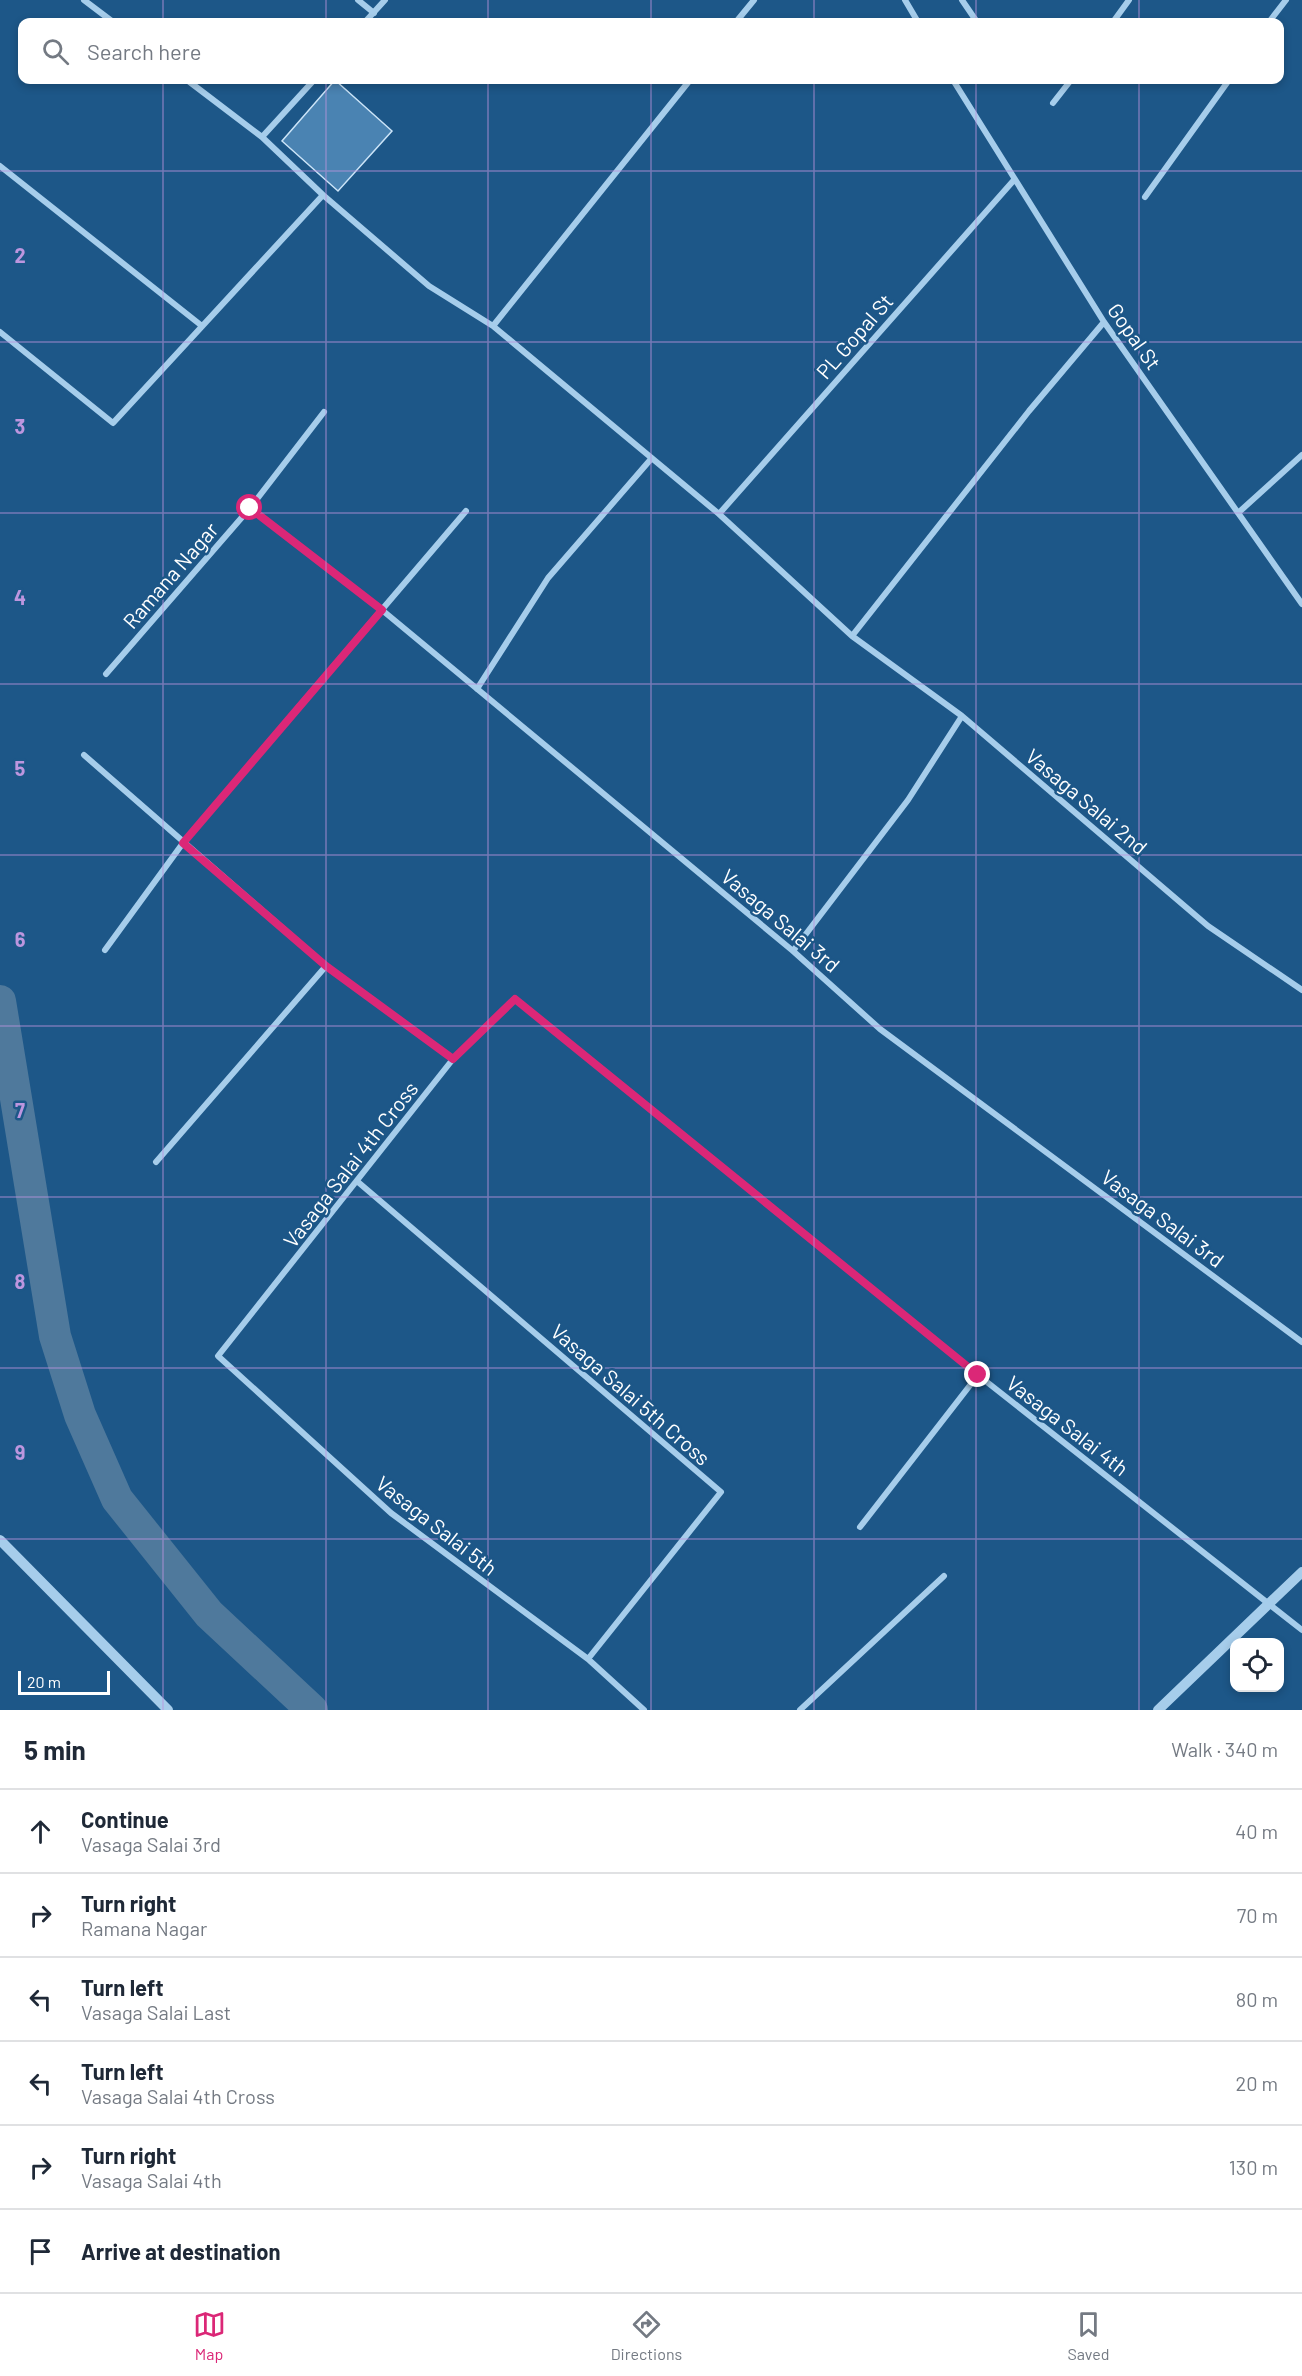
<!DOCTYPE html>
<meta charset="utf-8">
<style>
body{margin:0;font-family:Barlow,sans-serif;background:#f6f6f7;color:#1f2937}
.controls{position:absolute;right:18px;bottom:18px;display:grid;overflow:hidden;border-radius:12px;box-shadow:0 3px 9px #0003}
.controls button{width:54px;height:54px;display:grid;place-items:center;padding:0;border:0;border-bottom:2px solid #e0e1e3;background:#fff;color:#1f2937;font:30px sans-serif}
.scale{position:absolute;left:18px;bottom:15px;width:92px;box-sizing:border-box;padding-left:6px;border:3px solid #fff;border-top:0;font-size:16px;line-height:21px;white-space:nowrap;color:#fff;-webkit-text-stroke:4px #1d5788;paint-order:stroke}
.stop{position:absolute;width:18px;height:18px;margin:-14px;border:4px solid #db2777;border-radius:50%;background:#fff}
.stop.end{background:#db2777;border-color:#fff;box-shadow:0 2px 6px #0008}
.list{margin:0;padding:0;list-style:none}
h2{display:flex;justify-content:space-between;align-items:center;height:78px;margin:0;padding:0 24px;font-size:26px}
h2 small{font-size:20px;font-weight:400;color:#747a83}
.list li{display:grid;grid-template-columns:39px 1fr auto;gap:18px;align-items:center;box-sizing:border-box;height:84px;padding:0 24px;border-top:2px solid #e0e1e3}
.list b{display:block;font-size:22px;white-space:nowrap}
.list p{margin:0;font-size:20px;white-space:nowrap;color:#747a83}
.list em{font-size:20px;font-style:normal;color:#747a83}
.icon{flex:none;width:33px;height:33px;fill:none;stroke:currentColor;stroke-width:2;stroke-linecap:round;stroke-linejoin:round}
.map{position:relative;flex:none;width:1302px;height:1710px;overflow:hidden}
.search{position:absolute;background:#fff;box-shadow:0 3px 9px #0003;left:18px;right:18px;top:18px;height:66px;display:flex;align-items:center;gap:15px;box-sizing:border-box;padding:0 21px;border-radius:12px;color:#747a83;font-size:22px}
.sheet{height:582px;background:#fff}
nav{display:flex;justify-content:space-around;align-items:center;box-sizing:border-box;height:84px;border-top:2px solid #e0e1e3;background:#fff;font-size:16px;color:#747a83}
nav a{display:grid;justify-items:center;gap:3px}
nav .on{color:#db2777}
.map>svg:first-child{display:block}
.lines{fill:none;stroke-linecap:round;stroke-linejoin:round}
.canal{stroke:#4f799c;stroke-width:32}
.building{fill:#4a83b2;stroke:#cbe4f8;stroke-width:1.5}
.minor{stroke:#a6cdeb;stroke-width:6}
.tertiary{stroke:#a6cdeb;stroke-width:10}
.route{stroke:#db2777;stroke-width:8}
.grid{fill:none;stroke:#bd96df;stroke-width:1.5;stroke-opacity:0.55}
.labels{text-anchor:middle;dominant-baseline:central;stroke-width:5;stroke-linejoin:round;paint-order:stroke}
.street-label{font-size:21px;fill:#fff;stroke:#1d5788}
.grid-label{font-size:20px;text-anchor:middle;font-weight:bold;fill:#bd96df;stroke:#1d5788;stroke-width:5;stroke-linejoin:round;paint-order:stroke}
</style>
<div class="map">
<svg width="1302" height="1710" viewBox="0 0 1302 1710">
<rect width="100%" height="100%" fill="#1d5788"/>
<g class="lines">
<path class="canal" d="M0,1001L55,1336L80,1415L117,1499L209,1614L312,1710"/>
</g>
<path class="building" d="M335,80L392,131L338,191L282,141Z"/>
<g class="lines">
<path class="minor" d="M84,0L113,22
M358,0L374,13
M905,0L918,22
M962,0L977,22
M365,22L385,0
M736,22L754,0
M1113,22L1129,0
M1269,22L1286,0
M187,80L262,137L323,195L429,286L493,326L719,514L852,636L962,716L1208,926L1302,990
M953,80L1104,322L1302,604
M1053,103L1071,80
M262,137L314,80
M0,166L202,326
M1145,197L1229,80
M493,326L690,80
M0,332L113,423L323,195
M250,508L382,610L793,951L880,1029L1302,1342
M1238,513L1302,455
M719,514L1014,180
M852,636L1029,411L1104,322
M106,674L250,508L324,412
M477,689L548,578L651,459
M84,755L326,966L453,1059
M105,950L183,843L466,511
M793,951L908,800L962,716
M156,1162L326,966
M358,1182L721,1492L588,1659
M860,1527L978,1375
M644,1710L588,1659L391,1513L218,1356L453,1059L515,999L978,1375L1302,1630
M800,1710L944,1576"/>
<path class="tertiary" d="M0,1540L168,1710
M1158,1710L1302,1572"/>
</g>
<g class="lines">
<path class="route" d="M250,508L382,610L183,843L326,966L453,1059L515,999L978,1375"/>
</g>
<path class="grid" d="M163,0V22M326,0V22M488,0V22M651,0V22M814,0V22M976,0V22M1139,0V22M163,80V1710M326,80V1710M488,80V1710M651,80V1710M814,80V1710M976,80V1710M1139,80V1710M0,171H1302M0,342H1302M0,513H1302M0,684H1302M0,855H1302M0,1026H1302M0,1197H1302M0,1368H1302M0,1539H1302"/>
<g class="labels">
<g class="street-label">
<text transform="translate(854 336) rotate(-49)">PL Gopal St</text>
<text transform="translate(1135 336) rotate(55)">Gopal St</text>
<text transform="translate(170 575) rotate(-49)">Ramana Nagar</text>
<text transform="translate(1087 801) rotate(40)">Vasaga Salai 2nd</text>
<text transform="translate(781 920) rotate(40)">Vasaga Salai 3rd</text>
<text transform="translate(350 1164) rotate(-52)">Vasaga Salai 4th Cross</text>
<text transform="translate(1163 1218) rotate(37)">Vasaga Salai 3rd</text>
<text transform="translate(631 1394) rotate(41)">Vasaga Salai 5th Cross</text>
<text transform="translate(1068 1425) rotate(38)">Vasaga Salai 4th</text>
<text transform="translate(437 1525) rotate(38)">Vasaga Salai 5th</text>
</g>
</g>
<g class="grid-label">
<text x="20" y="263">2</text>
<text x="20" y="434">3</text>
<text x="20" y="605">4</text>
<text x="20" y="776">5</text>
<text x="20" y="947">6</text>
<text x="20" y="1118">7</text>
<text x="20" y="1289">8</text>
<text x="20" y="1460">9</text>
</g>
</svg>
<div class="controls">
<button><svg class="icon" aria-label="locate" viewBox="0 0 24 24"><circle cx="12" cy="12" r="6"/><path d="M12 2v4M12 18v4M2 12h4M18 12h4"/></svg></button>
</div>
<div class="scale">20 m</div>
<div class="stop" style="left:250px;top:508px"></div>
<div class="stop end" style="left:978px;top:1375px"></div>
<div class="search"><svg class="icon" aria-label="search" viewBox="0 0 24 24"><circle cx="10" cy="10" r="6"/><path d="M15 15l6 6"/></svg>Search here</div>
</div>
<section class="sheet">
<h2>5 min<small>Walk · 340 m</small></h2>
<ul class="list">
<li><svg class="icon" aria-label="ahead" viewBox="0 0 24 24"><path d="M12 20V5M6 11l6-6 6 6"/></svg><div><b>Continue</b><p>Vasaga Salai 3rd</p></div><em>40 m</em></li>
<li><svg class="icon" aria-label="right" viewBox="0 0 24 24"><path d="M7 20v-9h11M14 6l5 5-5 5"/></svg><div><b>Turn right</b><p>Ramana Nagar</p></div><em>70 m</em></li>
<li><svg class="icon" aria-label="left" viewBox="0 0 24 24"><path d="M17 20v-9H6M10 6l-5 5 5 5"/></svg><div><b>Turn left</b><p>Vasaga Salai Last</p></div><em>80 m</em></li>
<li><svg class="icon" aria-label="left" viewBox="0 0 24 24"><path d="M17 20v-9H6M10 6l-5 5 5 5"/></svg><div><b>Turn left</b><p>Vasaga Salai 4th Cross</p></div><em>20 m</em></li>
<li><svg class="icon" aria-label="right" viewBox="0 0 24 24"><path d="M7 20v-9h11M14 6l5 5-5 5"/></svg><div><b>Turn right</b><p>Vasaga Salai 4th</p></div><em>130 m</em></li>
<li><svg class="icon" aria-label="arrive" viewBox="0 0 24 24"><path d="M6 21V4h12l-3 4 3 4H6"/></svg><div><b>Arrive at destination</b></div></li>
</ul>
</section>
<nav>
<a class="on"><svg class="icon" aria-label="map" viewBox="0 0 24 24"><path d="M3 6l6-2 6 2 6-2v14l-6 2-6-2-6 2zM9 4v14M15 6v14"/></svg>Map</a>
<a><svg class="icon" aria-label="directions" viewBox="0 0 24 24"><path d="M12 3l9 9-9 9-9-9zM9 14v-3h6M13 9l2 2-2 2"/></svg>Directions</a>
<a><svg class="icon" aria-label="saved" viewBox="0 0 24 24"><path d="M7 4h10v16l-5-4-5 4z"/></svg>Saved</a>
</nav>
